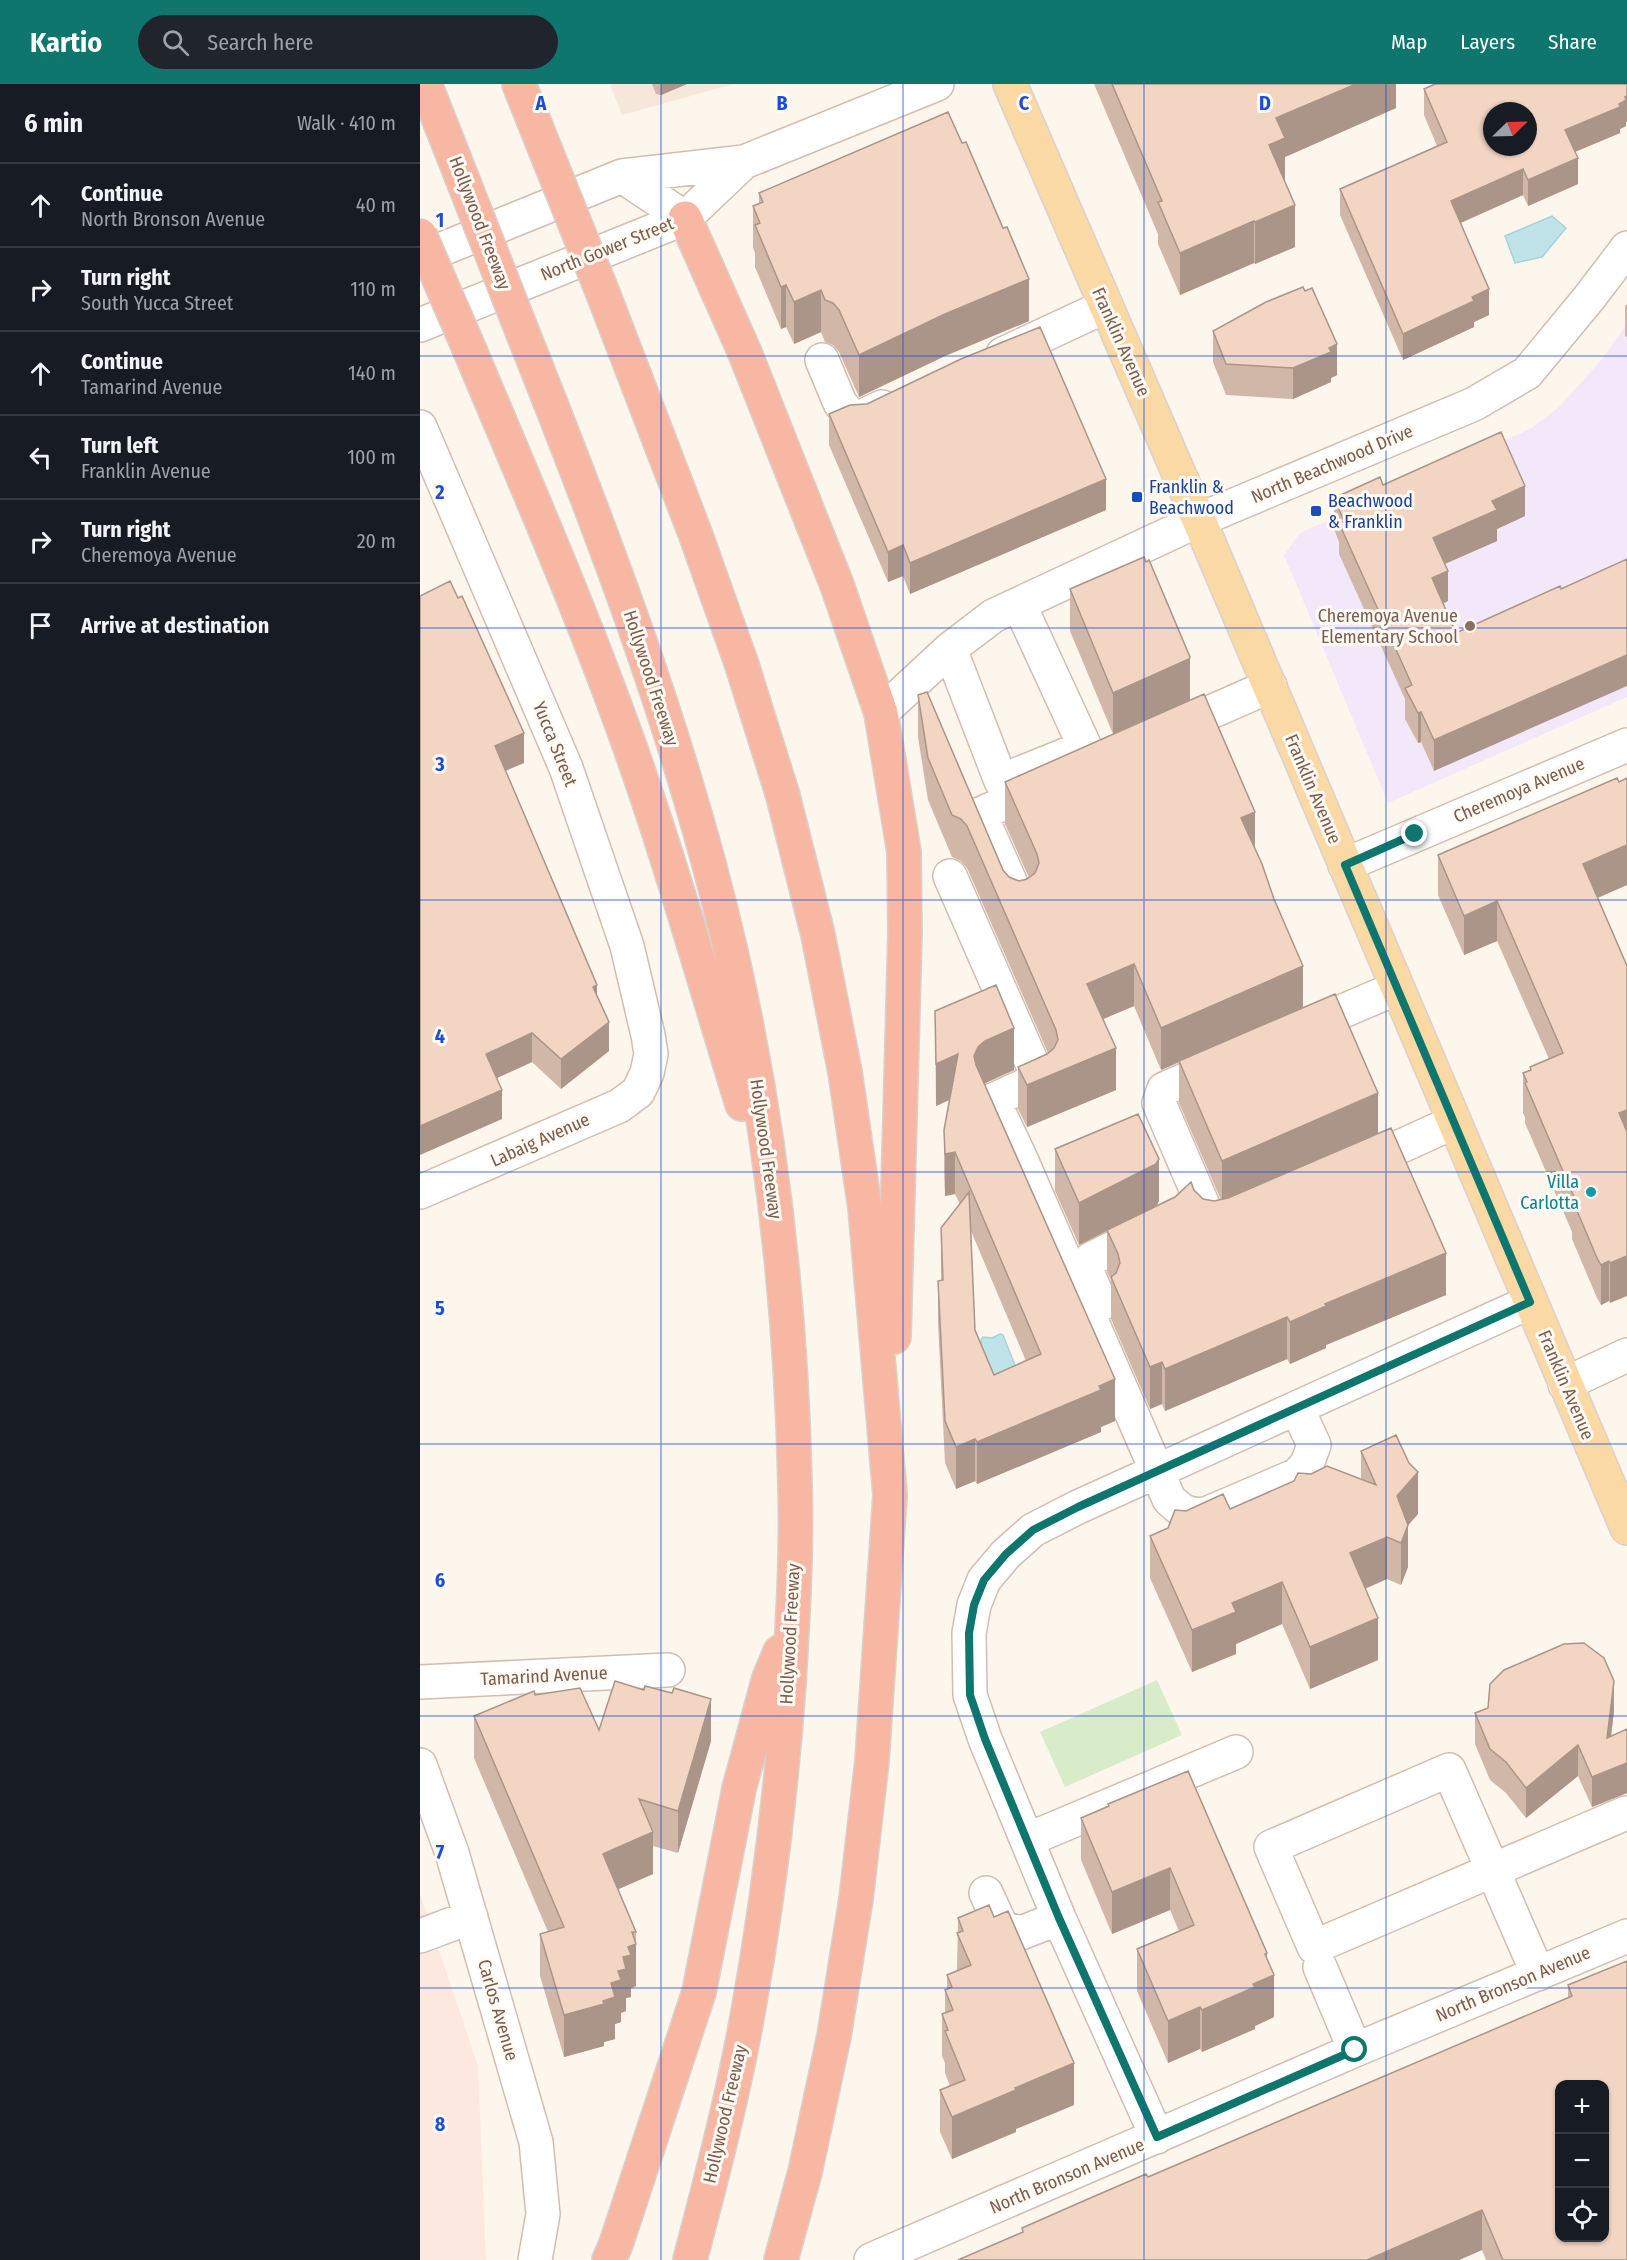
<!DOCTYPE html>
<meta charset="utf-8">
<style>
body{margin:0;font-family:"Fira Sans Condensed",sans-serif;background:#20242c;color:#f1f3f6}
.controls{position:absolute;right:18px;bottom:18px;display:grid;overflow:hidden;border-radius:12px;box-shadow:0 2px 4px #0004}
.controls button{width:54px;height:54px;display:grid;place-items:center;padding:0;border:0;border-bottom:2px solid #363941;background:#171b24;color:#f1f3f6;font:30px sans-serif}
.compass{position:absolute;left:1063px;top:18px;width:54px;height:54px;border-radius:50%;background:#171b24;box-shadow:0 2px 4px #0004;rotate:67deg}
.stop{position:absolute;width:18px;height:18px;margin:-14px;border:4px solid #0f766e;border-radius:50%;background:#fff}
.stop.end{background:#0f766e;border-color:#fff;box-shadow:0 2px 6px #0008}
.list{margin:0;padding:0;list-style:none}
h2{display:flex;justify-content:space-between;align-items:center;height:78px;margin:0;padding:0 24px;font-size:26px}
h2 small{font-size:20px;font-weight:400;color:#9ea1a6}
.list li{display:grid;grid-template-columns:39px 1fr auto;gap:18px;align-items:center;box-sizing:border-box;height:84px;padding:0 24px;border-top:2px solid #363941}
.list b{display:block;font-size:22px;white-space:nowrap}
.list p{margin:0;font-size:20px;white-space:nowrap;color:#9ea1a6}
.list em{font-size:20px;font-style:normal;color:#9ea1a6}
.icon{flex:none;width:33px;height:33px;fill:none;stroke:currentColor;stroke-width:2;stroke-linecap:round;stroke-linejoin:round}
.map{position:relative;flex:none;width:1207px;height:2176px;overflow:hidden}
header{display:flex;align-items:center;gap:36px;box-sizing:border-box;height:84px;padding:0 30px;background:#0f766e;color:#fff}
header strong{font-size:28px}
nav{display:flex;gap:33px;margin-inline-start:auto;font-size:21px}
.search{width:420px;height:54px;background:#20242c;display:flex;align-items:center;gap:15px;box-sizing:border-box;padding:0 21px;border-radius:33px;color:#9ea1a6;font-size:22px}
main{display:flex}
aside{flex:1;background:#171b24}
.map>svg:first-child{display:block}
.residential{fill:#f5e8da}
.commercial{fill:#fde8e0}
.education{fill:#f3e8fa}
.green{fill:#d8ecc9}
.water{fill:#bfe3e8;stroke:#a5d3da;stroke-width:1.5}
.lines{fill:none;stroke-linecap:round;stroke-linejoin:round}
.minor-casing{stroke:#d1beb0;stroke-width:36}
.major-casing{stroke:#dad1cd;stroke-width:36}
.highway-casing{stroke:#dad1cd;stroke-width:36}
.minor{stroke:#fff;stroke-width:33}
.major{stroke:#fbd9a5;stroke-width:33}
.highway{stroke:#f7b7a3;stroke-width:33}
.highway-bridge-casing{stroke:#dad1cd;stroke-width:36;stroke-linecap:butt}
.highway-bridge{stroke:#f7b7a3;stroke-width:33}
.wall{fill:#d1b7a8;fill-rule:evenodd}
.shaded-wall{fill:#aa9588}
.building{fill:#f3d5c3;stroke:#aa9588;stroke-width:1.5;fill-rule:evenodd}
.route{stroke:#0f766e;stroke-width:8}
.grid{fill:none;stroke:#1d4ed8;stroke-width:1.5;stroke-opacity:0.55}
.transit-dot{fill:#1a4fb4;stroke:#fffaf3;stroke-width:2}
.education-dot{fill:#8d6e63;stroke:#fffaf3;stroke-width:2}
.culture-dot{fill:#0f9aa8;stroke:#fffaf3;stroke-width:2}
.labels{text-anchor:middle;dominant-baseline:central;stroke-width:6;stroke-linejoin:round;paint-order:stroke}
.street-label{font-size:18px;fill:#7a5c4d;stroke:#fffaf3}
.transit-label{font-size:18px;fill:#164399;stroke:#fffaf3;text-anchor:start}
.education-label{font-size:18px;fill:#785e54;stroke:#fffaf3;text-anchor:end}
.culture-label{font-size:18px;fill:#0d838f;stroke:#fffaf3;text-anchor:end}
.grid-label{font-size:20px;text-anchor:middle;font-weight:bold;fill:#1d4ed8;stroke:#fffaf3;stroke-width:6;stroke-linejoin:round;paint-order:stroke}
</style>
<header>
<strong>Kartio</strong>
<div class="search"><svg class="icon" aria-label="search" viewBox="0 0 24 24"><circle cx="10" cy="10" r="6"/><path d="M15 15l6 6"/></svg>Search here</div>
<nav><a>Map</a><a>Layers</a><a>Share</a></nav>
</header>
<main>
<aside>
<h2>6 min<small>Walk · 410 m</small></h2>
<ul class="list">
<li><svg class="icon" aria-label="ahead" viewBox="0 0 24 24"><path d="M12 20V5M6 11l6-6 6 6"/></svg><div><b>Continue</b><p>North Bronson Avenue</p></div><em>40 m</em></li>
<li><svg class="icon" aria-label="right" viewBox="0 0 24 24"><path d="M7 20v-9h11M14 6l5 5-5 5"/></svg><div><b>Turn right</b><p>South Yucca Street</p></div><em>110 m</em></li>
<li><svg class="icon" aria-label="ahead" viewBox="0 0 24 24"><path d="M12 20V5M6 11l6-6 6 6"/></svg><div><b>Continue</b><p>Tamarind Avenue</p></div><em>140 m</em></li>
<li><svg class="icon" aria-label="left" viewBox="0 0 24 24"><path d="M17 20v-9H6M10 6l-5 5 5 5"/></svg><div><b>Turn left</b><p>Franklin Avenue</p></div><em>100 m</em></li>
<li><svg class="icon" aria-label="right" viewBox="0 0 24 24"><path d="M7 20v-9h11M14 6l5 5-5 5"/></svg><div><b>Turn right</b><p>Cheremoya Avenue</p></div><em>20 m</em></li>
<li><svg class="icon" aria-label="arrive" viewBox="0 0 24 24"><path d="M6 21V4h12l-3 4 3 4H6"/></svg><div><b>Arrive at destination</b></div></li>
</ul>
</aside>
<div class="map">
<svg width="1207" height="2176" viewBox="0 0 1207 2176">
<rect width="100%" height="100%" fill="#fdf6ec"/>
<path class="residential" d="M190,0H314L202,31Z"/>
<path class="commercial" d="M0,1810L58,1982L66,2176H0Z"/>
<path class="education" d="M1207,239V613L968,719L864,471L880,449L1110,345L1139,323L1183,274Z"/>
<path class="green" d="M737,1596L762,1651L645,1703L620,1648Z"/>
<path class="water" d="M1132,132L1146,144L1122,173L1095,179L1085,152Z
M580,1250L583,1251L604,1304L561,1287V1256L563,1253L572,1254Z"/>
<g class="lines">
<g class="minor-casing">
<path id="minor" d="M202,92L265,134
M0,174L202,92L324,78L517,0
M0,241L265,134L324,78
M583,270L686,222
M402,276L420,319L431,333L439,334L462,323
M0,343L146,684L207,862L228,951L231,970L227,989L218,1008L199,1022L0,1108
M530,565L581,697L665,663L599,520
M461,629L530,565L573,532L779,436L1054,320L1107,289L1169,214L1207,164
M750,646L850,602
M925,781L1207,661
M530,792L619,995L573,1016L600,1073L749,1415C761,1427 768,1432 786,1430L877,1391L887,1380L894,1361L877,1324
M600,820L560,730L626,701
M881,945L977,904
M801,980L744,1005L739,1019L791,1140L804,1138
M940,1081L1034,1038
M681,1220L667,1188L671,1175L727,1147
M1145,1300L1207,1271
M0,1598L248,1586
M0,1681L32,1769L116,2058L123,2130L115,2176
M607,1756L816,1668
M566,1809L582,1844L601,1849L639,1834
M0,1852L51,1833
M900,1883L935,1966
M1118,1890L1029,1686L851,1763L894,1863L1206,1729
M737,2053L639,1834L565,1655L550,1611L549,1549L554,1521L564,1496L586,1470L613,1446L658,1423L1110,1218
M451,2176L935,1966L1207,1852"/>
</g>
<g class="major-casing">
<path id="major" d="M590,0L779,436L1207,1444"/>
</g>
<g class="highway-casing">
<path id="highway" d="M5,0L44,99
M99,0L125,65
M265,134L325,269L417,501L461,629L484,768L485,849L474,1253
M184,212L275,449L322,581L363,712L398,851L425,988L445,1124L470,1411L452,1677L436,1815L414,1952L385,2088L361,2176
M102,247C183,450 262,655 311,868C351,1042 371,1222 375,1400C377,1466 373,1533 369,1599C361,1711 347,1824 327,1934C312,2016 291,2096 270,2176
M51,269C100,386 151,503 195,622C244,753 281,887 322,1020
M189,2176L196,2160L279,1908L319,1705L349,1594L360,1568"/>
</g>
<use href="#minor" class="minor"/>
<use href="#major" class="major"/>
<use href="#highway" class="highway"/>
<g class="highway-bridge-casing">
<path id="highway-bridge" d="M125,65L184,212
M44,99L102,247
M0,151L51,269"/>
</g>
<use href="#highway-bridge" class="highway-bridge"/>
</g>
<path class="wall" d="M232,0H267L241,11L236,10Z
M674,0H976V24L865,73L864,96L875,163L835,180L834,179L760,211L738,160V150Z
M1207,0V38H1206V42L1200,45V49L1155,68L1158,100L1108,122L1103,111L1041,139L1069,231L1054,238V243L983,276L920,131V105L1017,62L1004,31V5Z
M339,109L609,237L525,272L439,313L419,268L413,261L405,258L401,248L374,260L366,243L361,245L335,183V169L333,164V122L339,120Z
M1207,220V253L1205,252V222Z
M793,247L917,291L911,294V298L873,315L806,311L793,278Z
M409,330L686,426L490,510L483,492L468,498L409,361Z
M963,401L1105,432L1077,445V457L1025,480L1028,517L1023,519L1014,687L1001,658L998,659L985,635V615L919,470V458L914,445V414Z
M650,505L770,615L769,616L835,765L883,923L958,1050L1026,1211L906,1261V1264L870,1280L867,1275L745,1327L742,1320L730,1325L691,1235V1196L687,1188V1147L659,1161L635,1107V1065L739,1117L737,1122L774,1106L783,1115L794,1117L801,1116L759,1019V978L741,986L714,922L683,935L696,1006L607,1043L598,1025V983L628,969L547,784L541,777L532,773L508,716L498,653V611L583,786L589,793L599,797L607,795L609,794L585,740V698L693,650L650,547Z
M0,512L104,679L85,687L177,913L189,967L141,1005L112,978L77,994L82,1035Z
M1207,694V801L1178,814L1207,882L1190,1219L1189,1217L1181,1221L1177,1214L1152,1155V1148L1105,1039V1033L1103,1029V989L1110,987V983L1129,975L1077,857L1044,871L1018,811V771Z
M515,927L594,986L564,1000L695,1337L681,1343V1348L557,1400L555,1397L536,1405L525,1379L518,1239V1197L521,1196V1144L540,1120L535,1110L525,1112L524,1088V1046L529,1016L516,1022ZM551,1147L606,1277L574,1291L555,1246Z
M941,1367L998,1430L988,1441V1483L981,1501L967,1495L945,1505L958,1576L890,1605L862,1540L816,1560V1570L772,1588L730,1494V1452L748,1444L766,1427L810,1425L941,1395Z
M115,1611L179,1646L291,1657L258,1769L233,1762V1790L198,1805L216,1848V1902L211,1904V1913L206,1914V1927L201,1929V1938L195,1940V1955L184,1958V1962L144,1973L120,1892V1850L128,1848L54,1674V1632Z
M1068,1624L1194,1627L1191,1652L1207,1645V1709L1172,1723L1158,1692L1106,1734L1086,1709L1070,1696L1055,1660V1629Z
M688,1720L847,1875L854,1933L835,1942V1945L782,1968L780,1965L748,1979L717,1907V1865L759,1847L750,1826L692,1850L661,1776V1734L688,1723Z
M538,1834L654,2021L596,2045V2048L532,2075L520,2048V2006L530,2002L525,1989V1979L522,1972V1930L525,1929V1906L527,1905V1891L537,1886Z
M1207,1877V2176H1066L1062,2166L1039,2176H538L602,2149V2144L728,2093L1148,1914V1901Z"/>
<path class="shaded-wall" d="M241,0H267L241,11Z
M936,0H976V24L865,73V96L849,103V61L856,34Z
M1207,12V38H1206V42L1200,45V49L1145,72V46L1199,20L1205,13Z
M1158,74V100L1108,122V96Z
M1103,85V111L1031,143V117Z
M875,121V163L835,180V138Z
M834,137V179L760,211V169Z
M609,195V237L525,272L439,313V271L525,230Z
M366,201V243L361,245V203Z
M1069,205V231L1054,238V243L983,276V250L1052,213Z
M401,206V248L374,260V218Z
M917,260V291L911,294V298L873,315V284L909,264Z
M686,395V426L490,510V479Z
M1105,402V432L1077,445V457L1013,485V454L1072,417Z
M483,461V492L468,498V468Z
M1028,487V517L1012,525V494Z
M1207,571V602L1014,687V656Z
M770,573V615L769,617L693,651V609Z
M1001,628V658L998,659V629Z
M104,649V679L75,691V662Z
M835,728V770L821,734Z
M1207,761V801L1163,820V780Z
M1077,817V857L1044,871V832Z
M714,880V922L667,942V900Z
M883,882V924L741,986V944Z
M177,901V930L173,903Z
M189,938V967L141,1005V975Z
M594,944V986L565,999L558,1005L554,972L558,963L565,957Z
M112,949V978L66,999V970Z
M696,964V1006L607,1043V1001Z
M538,970V1012L516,1022V980Z
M82,1006V1035L0,1071V1042Z
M958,1009V1051L802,1119V1077Z
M1207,1026V1065L1199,1029Z
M535,1068V1110L525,1112V1070Z
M739,1075V1117L736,1122L659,1161V1119Z
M1026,1169V1211L906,1261V1264L870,1280V1238L905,1220Z
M1207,1172V1212L1190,1219V1179Z
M1189,1177V1217L1181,1221V1181Z
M867,1233V1275L745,1327V1285Z
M742,1278V1320L730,1325V1283Z
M695,1295V1337L681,1343V1348L557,1400V1358Z
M555,1355V1397L536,1405V1363Z
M998,1388V1430L977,1454V1412Z
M988,1441V1483L981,1501V1459Z
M967,1453V1495L930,1511V1469Z
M862,1498V1540L816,1560V1570L772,1588V1546L812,1519Z
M958,1534V1576L890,1605V1563Z
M1194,1597V1627L1187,1685V1654Z
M291,1615V1657L258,1769V1727Z
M1158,1661V1692L1106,1734V1704Z
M1207,1679V1709L1172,1723V1693Z
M233,1748V1790L183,1812V1770Z
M750,1784V1826L692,1850V1808Z
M216,1860V1902L211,1904V1913L206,1914V1927L201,1929V1938L195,1940V1955L184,1958V1962L144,1973V1931L183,1917L198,1887L208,1863Z
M847,1869V1894L854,1891V1933L835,1942V1945L782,1968V1926L833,1900L845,1870Z
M780,1923V1965L748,1979V1937Z
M654,1979V2021L596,2045V2048L532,2075V2033L595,2004Z
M1062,2126V2166L1039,2176H947Z"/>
<path class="building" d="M692,0H936L856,34L865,54L849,61L875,121L835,138L834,137L760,169L738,118L742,117Z
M1015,0H1207V12L1205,13L1206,16L1199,20L1200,23L1145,46L1158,74L1108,96L1103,85L1031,117L1069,205L1052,213L1054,217L983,250L920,105L1027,58L1004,5ZM1072,27H1108V63H1072Z
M528,28L542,59L546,58L583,144L587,143L609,195L525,230L439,271L419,226L413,219L405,216L401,206L374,218L366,201L361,203L335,141L340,139L333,122L343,118L339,109Z
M883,203L885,207L892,204L917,260L909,264L911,268L873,284L806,280L793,247L846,218Z
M620,243L686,395L490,479L483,461L468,468L409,330L430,321L447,320L541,275Z
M1081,348L1105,402L1072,417L1077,426L1013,454L1028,487L1012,494L1036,549L1140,502L1141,505L1207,475V571L1014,656L1001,628L998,629L985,604L992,601L919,439L924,437L914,414L960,393L963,401Z
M724,473L726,478L729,476L770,573L769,575L693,609L650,505Z
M30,497L38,514L42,512L104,649L75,662L177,901L173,903L189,938L141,975L112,949L66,970L82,1006L0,1042V512Z
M507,608L583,786L589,793L599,797L607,795L615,789L619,779L617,770L585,698L784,610L835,728L821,734L842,780L854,815L883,882L741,944L714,880L667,900L696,964L607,1001L598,983L627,970L634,964L638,956L636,946L547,742L541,735L532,731L508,674L498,611Z
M1197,694L1199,698L1207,694V761L1163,780L1207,882V1026L1199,1029L1207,1048V1172L1190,1179L1189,1177L1181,1181L1177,1174L1152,1115H1155L1105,999L1107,998L1103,989L1111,986L1110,983L1143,969L1077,817L1044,832L1018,771Z
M576,901L594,944L565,957L558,963L554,972L556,981L695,1295L679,1302L681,1306L557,1358L555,1355L536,1363L525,1337L518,1197L523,1196L521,1144L549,1108L555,1246L574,1291L621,1270L535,1068L525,1070L524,1046L538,970L516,980L515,927Z
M915,910L958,1009L802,1077L759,977Z
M718,1030L739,1075L736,1080L659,1119L635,1065Z
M971,1044L1026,1169L905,1220L906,1222L870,1238L867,1233L745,1285L742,1278L730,1283L691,1193L696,1189L700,1179L698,1170L687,1146L755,1113L771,1098L774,1106L783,1115L794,1117L808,1114Z
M976,1351L989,1379L998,1388L977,1412L988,1441L981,1459L967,1453L930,1469L958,1534L890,1563L862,1498L812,1519L816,1528L772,1546L730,1452L748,1444L755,1426L766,1427L803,1410L810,1425L874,1397L878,1389L891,1390L907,1382L956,1401L941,1367Z
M1164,1559L1184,1574L1194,1597L1187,1654L1207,1645V1679L1172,1693L1158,1661L1106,1704L1086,1678L1070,1665L1055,1629L1068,1624L1070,1600L1084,1586L1144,1560Z
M195,1597L224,1606L225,1602L252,1609L254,1604L291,1615L258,1727L219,1715L233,1748L183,1770L216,1848H212L216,1860L208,1863L211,1871L203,1873L206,1885L198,1887L201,1896L191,1899L195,1913L183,1917L184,1920L144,1931L120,1850L144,1843L54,1632L114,1607L115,1611L160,1604L179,1646Z
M768,1687L847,1869L845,1870L854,1891L833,1900L835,1903L782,1926L780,1923L748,1937L717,1865L774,1841L750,1784L692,1808L661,1734L689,1722L688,1720Z
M569,1821L574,1833L588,1827L654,1979L595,2004L596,2006L532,2033L520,2006L545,1996L525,1947L528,1946L522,1930L533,1926L525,1906L532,1903L527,1891L551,1881L537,1849L543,1847L538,1834Z
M1207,1877V2176H1083L1062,2126L947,2176H538L603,2148L602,2144L668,2115L726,2090L728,2093L1152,1912L1148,1901ZM1140,2001H1185V2154H1140Z"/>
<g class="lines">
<path class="route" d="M935,1966L737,2053L639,1834L565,1655L550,1611L549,1549L554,1521L564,1496L586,1470L613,1446L658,1423L1110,1218L925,781L995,750"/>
</g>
<path class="grid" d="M241,0V2176M483,0V2176M724,0V2176M966,0V2176M0,272H1207M0,544H1207M0,816H1207M0,1088H1207M0,1360H1207M0,1632H1207M0,1904H1207"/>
<g class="transit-dot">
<rect x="711" y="407" width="12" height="12" rx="3"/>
<rect x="890" y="421" width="12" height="12" rx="3"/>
</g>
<circle class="education-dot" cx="1050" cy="542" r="6"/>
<circle class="culture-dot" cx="1171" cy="1108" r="6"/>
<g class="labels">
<g class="street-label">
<text transform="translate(60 139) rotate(69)">Hollywood Freeway</text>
<text transform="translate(187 165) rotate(-22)">North Gower Street</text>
<text transform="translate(701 258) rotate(66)">Franklin Avenue</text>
<text transform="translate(912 380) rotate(-23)">North Beachwood Drive</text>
<text transform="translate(231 594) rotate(72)">Hollywood Freeway</text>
<text transform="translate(135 660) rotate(68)">Yucca Street</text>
<text transform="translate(893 705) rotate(67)">Franklin Avenue</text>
<text transform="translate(1099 706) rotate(-23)">Cheremoya Avenue</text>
<text transform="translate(120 1056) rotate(-24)">Labaig Avenue</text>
<text transform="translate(346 1065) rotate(82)">Hollywood Freeway</text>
<text transform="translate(1146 1301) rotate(67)">Franklin Avenue</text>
<text transform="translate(370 1550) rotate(-87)">Hollywood Freeway</text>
<text transform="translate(124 1592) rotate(-3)">Tamarind Avenue</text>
<text transform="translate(1093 1900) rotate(-23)">North Bronson Avenue</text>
<text transform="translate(78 1926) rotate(74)">Carlos Avenue</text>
<text transform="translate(305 2030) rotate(-77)">Hollywood Freeway</text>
<text transform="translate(647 2092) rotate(-23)">North Bronson Avenue</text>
</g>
<g class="transit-label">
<text x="729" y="403">Franklin &amp;<tspan x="729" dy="21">Beachwood</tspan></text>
<text x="908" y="417">Beachwood<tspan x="908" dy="21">&amp; Franklin</tspan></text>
</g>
<g class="education-label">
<text x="1038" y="532">Cheremoya Avenue<tspan x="1038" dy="21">Elementary School</tspan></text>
</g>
<g class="culture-label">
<text x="1159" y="1098">Villa<tspan x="1159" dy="21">Carlotta</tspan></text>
</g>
</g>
<g class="grid-label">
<text x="121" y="26">A</text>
<text x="362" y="26">B</text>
<text x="604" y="26">C</text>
<text x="845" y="26">D</text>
<text x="20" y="143">1</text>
<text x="20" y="415">2</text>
<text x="20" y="687">3</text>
<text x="20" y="959">4</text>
<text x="20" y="1231">5</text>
<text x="20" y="1503">6</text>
<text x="20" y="1775">7</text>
<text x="20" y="2047">8</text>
</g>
</svg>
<div class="controls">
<button>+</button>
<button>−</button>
<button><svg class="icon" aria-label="locate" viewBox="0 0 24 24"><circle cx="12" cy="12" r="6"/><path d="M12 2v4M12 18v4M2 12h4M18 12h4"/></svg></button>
</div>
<svg class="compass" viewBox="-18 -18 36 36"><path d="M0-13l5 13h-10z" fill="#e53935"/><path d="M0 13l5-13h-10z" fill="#9ea1a6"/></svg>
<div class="stop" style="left:935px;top:1966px"></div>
<div class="stop end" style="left:995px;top:750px"></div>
</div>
</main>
